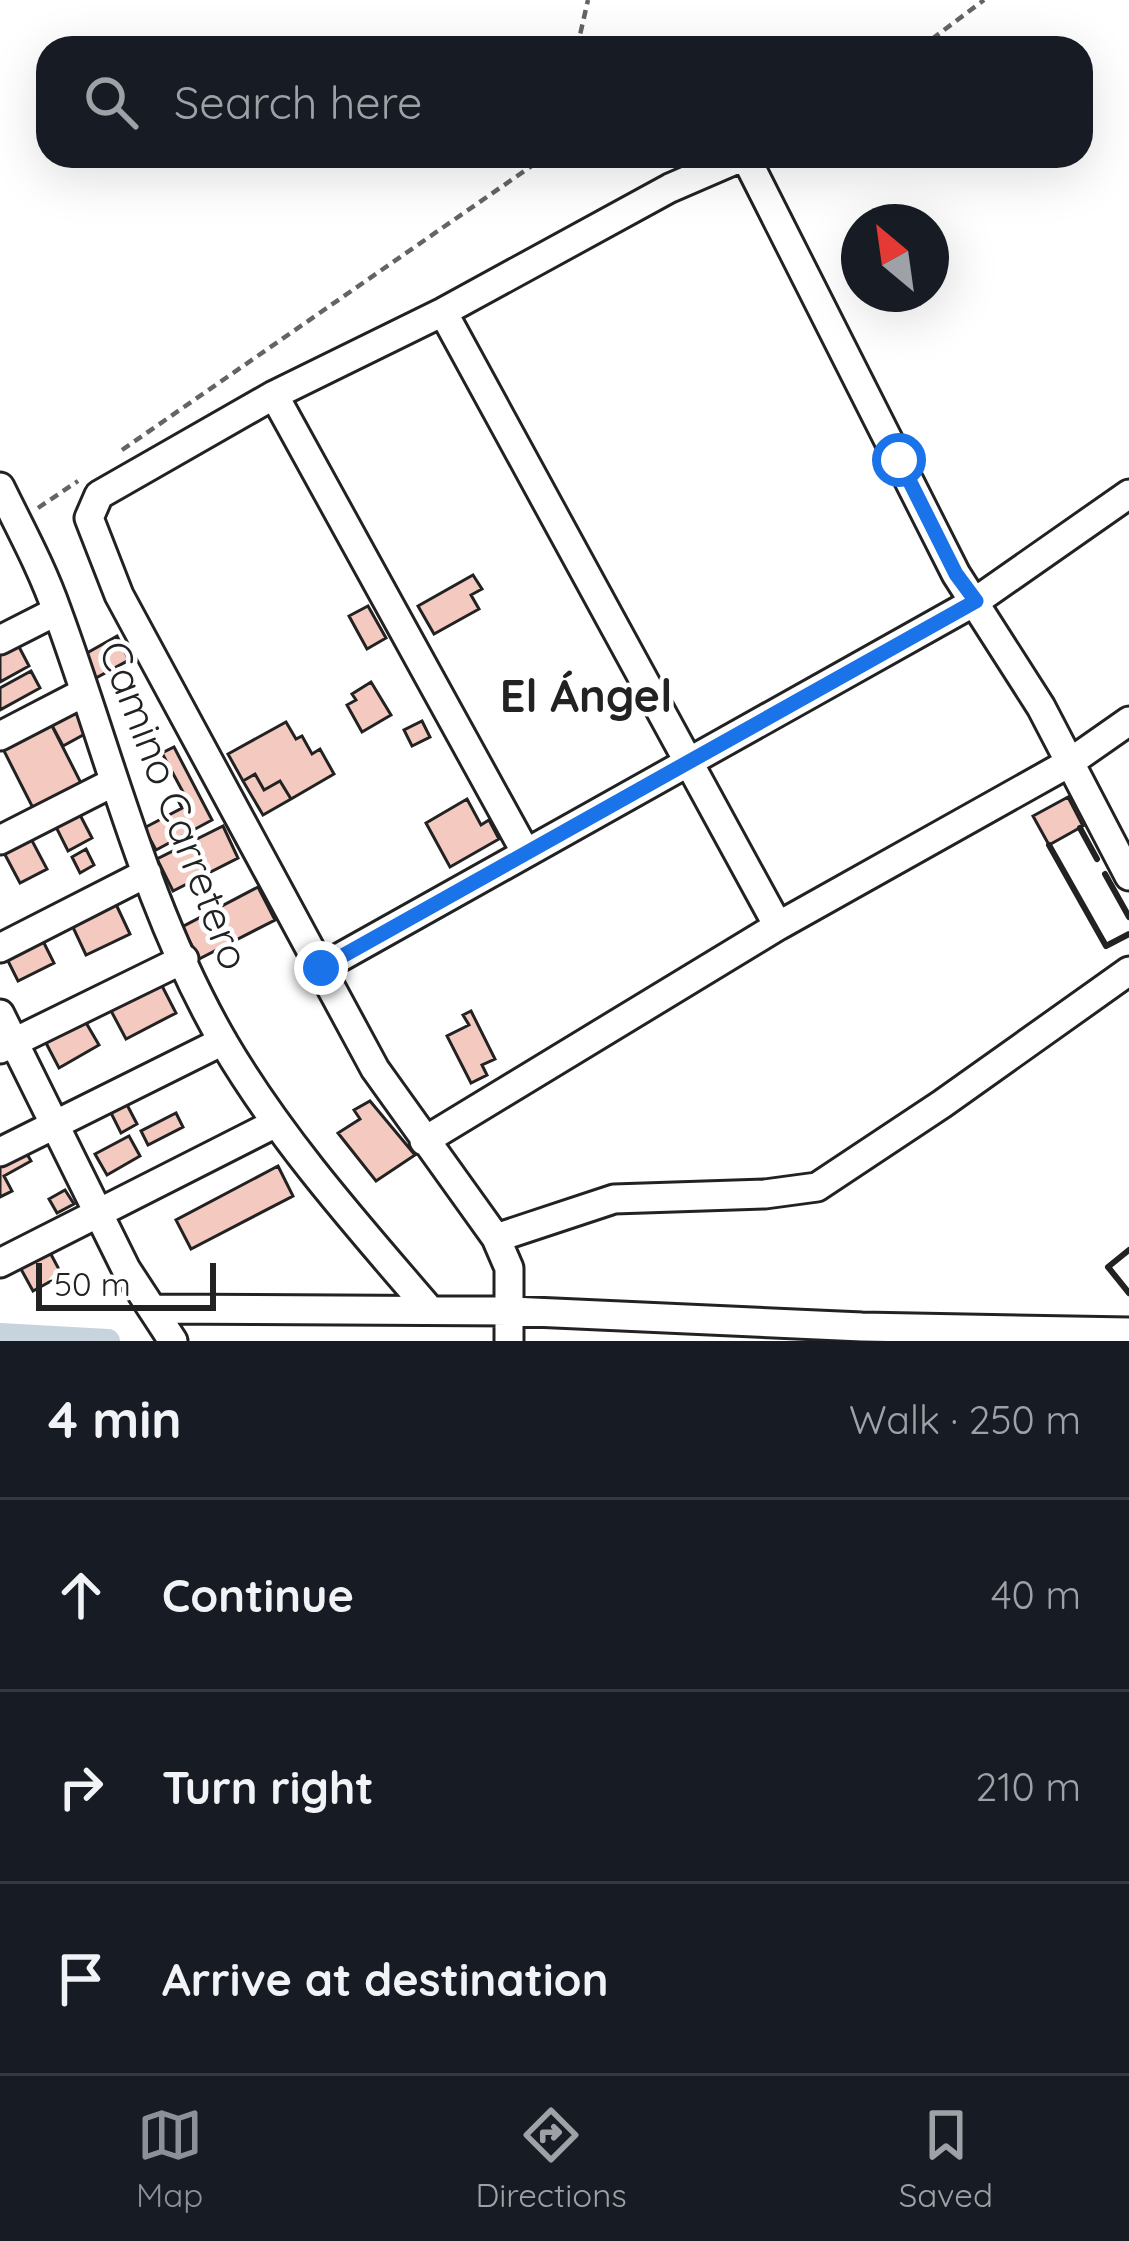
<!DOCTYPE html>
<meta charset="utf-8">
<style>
body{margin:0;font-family:Quicksand,sans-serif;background:#242831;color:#f1f3f6}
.compass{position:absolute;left:841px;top:204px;width:108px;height:108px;border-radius:50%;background:#171b24;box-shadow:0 12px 48px #0002;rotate:331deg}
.scale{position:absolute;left:36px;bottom:30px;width:180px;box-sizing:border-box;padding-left:12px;border:6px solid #222;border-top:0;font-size:33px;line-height:42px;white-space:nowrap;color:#222;-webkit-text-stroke:9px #fff;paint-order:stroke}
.stop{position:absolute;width:36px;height:36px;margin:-27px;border:9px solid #1a73e8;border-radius:50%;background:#fff}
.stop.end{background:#1a73e8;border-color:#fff;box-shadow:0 3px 12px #0008}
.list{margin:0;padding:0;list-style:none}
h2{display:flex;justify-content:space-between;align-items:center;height:156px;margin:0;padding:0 48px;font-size:51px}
h2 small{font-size:39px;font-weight:400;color:#9ea1a6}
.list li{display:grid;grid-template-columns:78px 1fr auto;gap:36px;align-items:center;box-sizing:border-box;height:192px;padding:0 48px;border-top:3px solid #363941}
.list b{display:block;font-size:45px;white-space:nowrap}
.list em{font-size:39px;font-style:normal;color:#9ea1a6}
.icon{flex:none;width:66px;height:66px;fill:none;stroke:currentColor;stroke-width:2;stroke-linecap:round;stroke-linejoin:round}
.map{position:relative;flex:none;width:1129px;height:1341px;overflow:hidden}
.search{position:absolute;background:#171b24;box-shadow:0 12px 48px #0002;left:36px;right:36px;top:36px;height:132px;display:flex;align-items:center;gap:30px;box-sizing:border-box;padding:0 42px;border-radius:36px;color:#9ea1a6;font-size:45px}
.sheet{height:732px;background:#171b24}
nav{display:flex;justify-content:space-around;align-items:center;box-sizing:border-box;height:168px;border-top:3px solid #363941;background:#171b24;font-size:33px;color:#9ea1a6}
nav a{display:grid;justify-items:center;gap:6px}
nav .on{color:#8c9099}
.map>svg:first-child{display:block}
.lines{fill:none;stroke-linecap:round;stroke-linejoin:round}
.canal{stroke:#c7d3dd;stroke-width:24}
.building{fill:#f3c9c0;stroke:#222;stroke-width:3}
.minor-casing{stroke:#222;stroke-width:33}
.path{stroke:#646464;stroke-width:4.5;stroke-dasharray:9 6;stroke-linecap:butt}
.minor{stroke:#fff;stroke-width:27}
.wall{stroke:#222;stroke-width:6}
.route{stroke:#1a73e8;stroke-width:15}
.labels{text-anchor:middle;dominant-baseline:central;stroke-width:9;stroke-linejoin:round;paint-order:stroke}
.street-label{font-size:42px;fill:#222;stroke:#fff}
.neighbourhood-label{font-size:45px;font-weight:bold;fill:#222;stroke:#fff}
</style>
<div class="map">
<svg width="1129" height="1341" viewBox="0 0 1129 1341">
<rect width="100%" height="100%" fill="#fff"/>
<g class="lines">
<path class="canal" d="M0,1335L108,1341"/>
</g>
<path class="building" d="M473,575L482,589L471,595L479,609L434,634L418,606Z
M368,606L386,638L367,649L349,616Z
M117,636L129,660L94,679L87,653Z
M17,643L29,666L0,682V652Z
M31,671L40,688L0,710V688Z
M371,682L391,715L362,732L347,705L356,700L352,694Z
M79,703L92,730L63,746L47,716Z
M47,716L82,785L34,810L0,743Z
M422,721L430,737L412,746L404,730Z
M286,722L296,739L302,736L312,754L320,749L334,774L291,799L280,781L264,790L255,774L243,781L228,754Z
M174,747L212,820L156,850L144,828L182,808L177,798L184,794L162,753Z
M255,774L264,790L280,781L291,799L263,815L243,781Z
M1068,797L1083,826L1049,845L1033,816Z
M467,799L481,825L489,820L499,839L450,867L426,823Z
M78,811L92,838L68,851L54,823Z
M223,826L238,858L173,891L157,859Z
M29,835L47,869L20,883L2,849Z
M86,849L94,865L80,873L72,857Z
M258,887L275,920L199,959L182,927Z
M114,900L130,934L86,955L70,921Z
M39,933L54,963L18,981L3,951Z
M159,980L176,1013L126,1039L109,1007Z
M471,1011L495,1059L482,1065L487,1075L471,1083L447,1036L469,1025L463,1015Z
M85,1021L99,1045L59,1068L46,1043Z
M124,1099L137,1124L121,1133L108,1107Z
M370,1101L415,1155L376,1181L338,1133L360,1119L354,1110Z
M176,1113L183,1127L148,1145L141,1131Z
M129,1136L140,1156L107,1175L95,1154Z
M23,1147L31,1161L4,1176L12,1191L0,1197V1160Z
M278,1166L293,1196L191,1249L176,1220Z
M65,1190L74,1204L57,1213L49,1199Z
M46,1245L62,1275L33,1291L16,1260Z"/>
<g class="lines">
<g class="minor-casing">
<path id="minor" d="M745,156L956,574L1041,707L1129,876
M443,312L778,926
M274,395L526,853
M0,487C20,528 42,568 57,611C110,755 146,909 224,1043C281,1140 356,1224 429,1309
M0,640L57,611
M0,736L85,692
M0,840L114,782
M0,948L147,873
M321,968L976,601L1129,494
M0,1014L126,1269L173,1341
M0,1049L184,959
M424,1141L778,926L1069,763L1129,721
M0,1152L223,1041
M496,1238L614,1199L765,1194L817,1187L942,1104L1129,971
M0,1263L276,1123
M152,1309L511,1311L862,1327L1129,1332
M509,1341V1268L496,1238L375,1069L119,595L89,518L99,495L274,395L443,312L670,188L744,156"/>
</g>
<path class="path" d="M577,48L588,0
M920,48L984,0
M122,450L546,156
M38,508L78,481"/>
<use href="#minor" class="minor"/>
<path class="wall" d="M1080,828L1097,859
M1049,845L1106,946L1129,934
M1105,874L1129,917
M1129,1250L1108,1267L1129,1293"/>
</g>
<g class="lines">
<path class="route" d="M321,968L976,601L956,574L899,460"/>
</g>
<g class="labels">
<g class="street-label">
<text transform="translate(175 805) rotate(69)">Camino Carretero</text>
</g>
<g class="neighbourhood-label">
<text x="586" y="695">El Ángel</text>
</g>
</g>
</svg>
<svg class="compass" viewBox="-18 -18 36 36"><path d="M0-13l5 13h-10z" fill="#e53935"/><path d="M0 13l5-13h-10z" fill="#9ea1a6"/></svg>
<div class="scale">50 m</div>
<div class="stop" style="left:899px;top:460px"></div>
<div class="stop end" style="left:321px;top:968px"></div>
<div class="search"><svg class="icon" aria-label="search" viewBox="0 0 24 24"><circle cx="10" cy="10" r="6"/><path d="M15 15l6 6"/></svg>Search here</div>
</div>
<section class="sheet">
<h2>4 min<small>Walk · 250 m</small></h2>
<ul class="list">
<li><svg class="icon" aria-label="ahead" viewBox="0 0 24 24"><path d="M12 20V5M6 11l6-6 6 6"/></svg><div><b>Continue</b></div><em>40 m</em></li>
<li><svg class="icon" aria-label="right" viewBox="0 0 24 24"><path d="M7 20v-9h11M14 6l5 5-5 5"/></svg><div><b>Turn right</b></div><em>210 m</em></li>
<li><svg class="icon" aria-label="arrive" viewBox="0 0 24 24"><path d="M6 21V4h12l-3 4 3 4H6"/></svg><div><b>Arrive at destination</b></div></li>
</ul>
</section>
<nav>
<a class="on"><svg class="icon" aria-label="map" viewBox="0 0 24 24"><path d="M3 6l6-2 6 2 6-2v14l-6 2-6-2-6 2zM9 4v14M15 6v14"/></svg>Map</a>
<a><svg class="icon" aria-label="directions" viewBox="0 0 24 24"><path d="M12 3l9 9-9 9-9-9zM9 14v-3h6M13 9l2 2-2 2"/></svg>Directions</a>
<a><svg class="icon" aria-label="saved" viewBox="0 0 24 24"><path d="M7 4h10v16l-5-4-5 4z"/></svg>Saved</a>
</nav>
